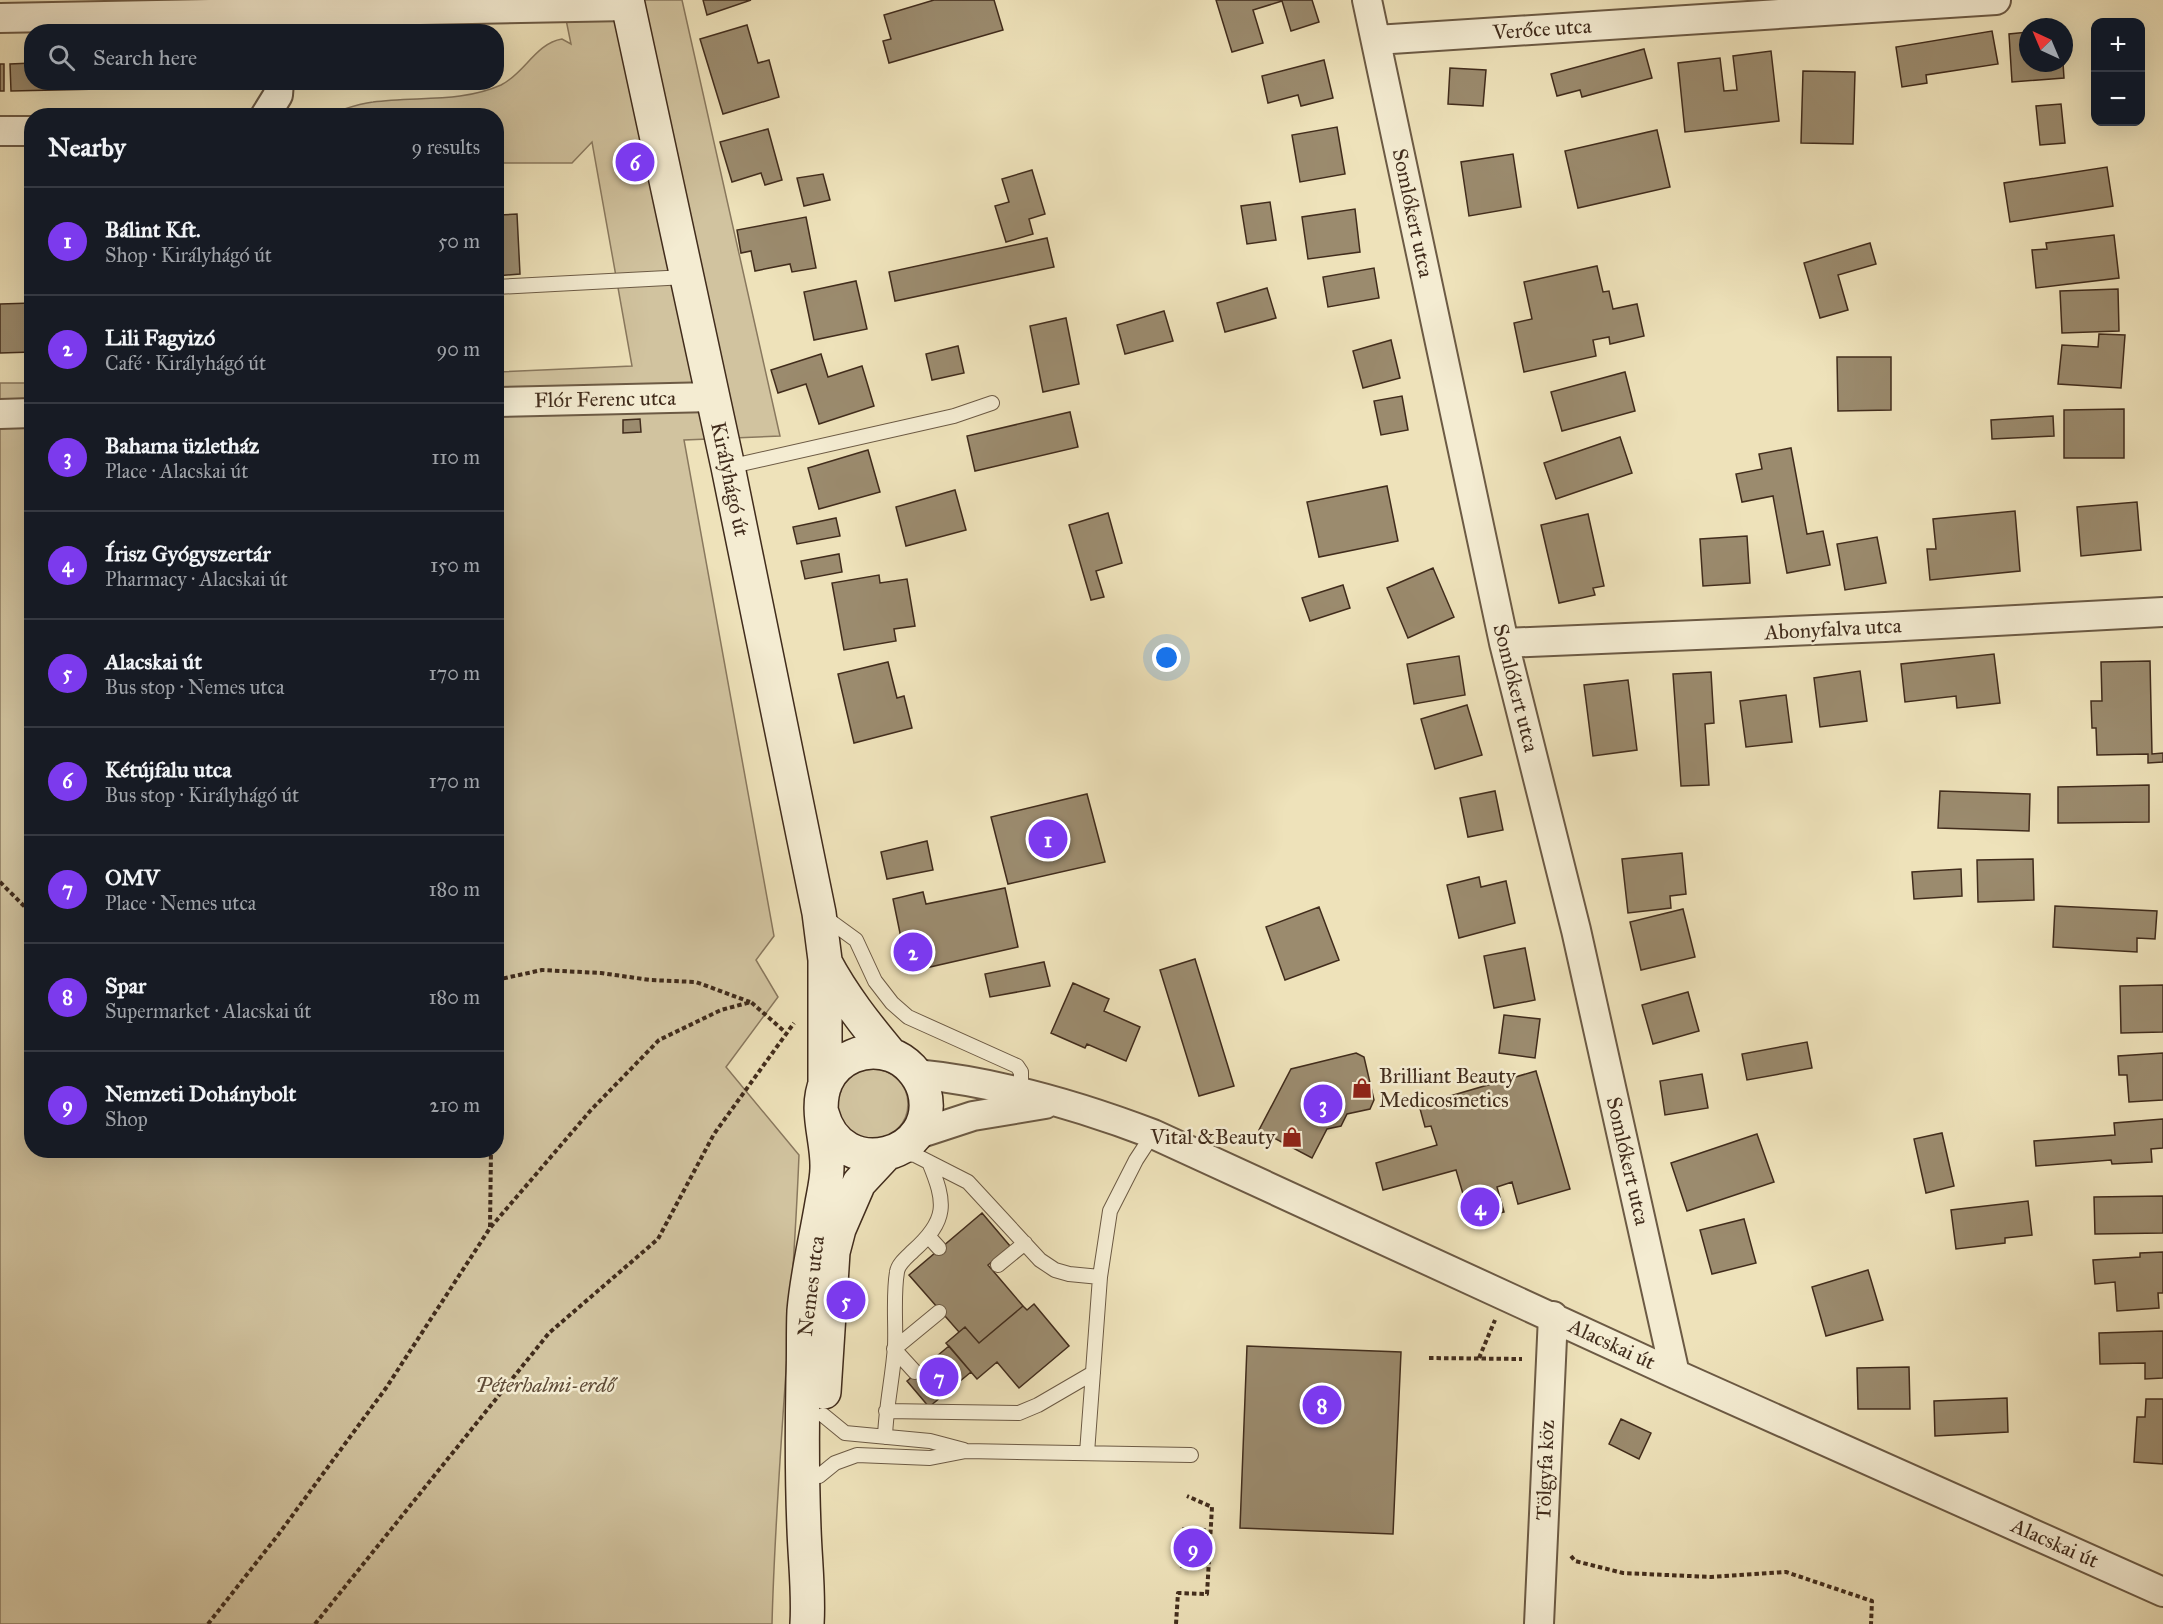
<!DOCTYPE html>
<meta charset="utf-8">
<style>
body{margin:0;font-family:"IM FELL Great Primer",serif;background:#242831;color:#f1f3f6}
.controls{position:absolute;right:18px;top:18px;display:grid;overflow:hidden;border-radius:12px;box-shadow:0 6px 24px #0002}
.controls button{width:54px;height:54px;display:grid;place-items:center;padding:0;border:0;border-bottom:2px solid #363941;background:#171b24;color:#f1f3f6;font:30px sans-serif}
.compass{position:absolute;left:2019px;top:18px;width:54px;height:54px;border-radius:50%;background:#171b24;box-shadow:0 6px 24px #0002;rotate:316deg}
.you{position:absolute;left:1167px;top:658px;width:21px;height:21px;margin:-15px;border:4px solid #fff;border-radius:50%;background:#1a73e8;box-shadow:0 0 0 9px #1a73e833}
.badge{display:grid;place-items:center;width:39px;height:39px;border-radius:50%;background:#7c3aed;color:#fff;font-size:20px;font-weight:700}
.pin{position:absolute;translate:-50% -50%;border:3px solid #fff;box-shadow:0 2px 6px #0006}
.list{margin:0;padding:0;list-style:none}
h2{display:flex;justify-content:space-between;align-items:center;height:78px;margin:0;padding:0 24px;font-size:26px}
h2 small{font-size:20px;font-weight:400;color:#9ea1a6}
.list li{display:grid;grid-template-columns:39px 1fr auto;gap:18px;align-items:center;box-sizing:border-box;height:108px;padding:0 24px;border-top:2px solid #363941}
.list b{display:block;font-size:22px;white-space:nowrap}
.list p{margin:0;font-size:20px;white-space:nowrap;color:#9ea1a6}
.list em{font-size:20px;font-style:normal;color:#9ea1a6}
.icon{flex:none;width:33px;height:33px;fill:none;stroke:currentColor;stroke-width:2;stroke-linecap:round;stroke-linejoin:round}
.map{position:relative;flex:none;width:2163px;height:1624px;overflow:hidden}
.search{position:absolute;background:#171b24;box-shadow:0 6px 24px #0002;left:24px;top:24px;width:480px;height:66px;display:flex;align-items:center;gap:15px;box-sizing:border-box;padding:0 21px;border-radius:24px;color:#9ea1a6;font-size:22px}
.panel{position:absolute;background:#171b24;box-shadow:0 6px 24px #0002;left:24px;top:108px;width:480px;height:1050px;border-radius:24px}
.map>svg:first-child{display:block}
.green{fill:#d1c39f;stroke:#89785e;stroke-width:1.5}
.building{fill:#9b8b6e;stroke:#412c1c;stroke-width:1.5}
.lines{fill:none;stroke-linecap:round;stroke-linejoin:round}
.lane-casing{stroke:#6c5a44;stroke-width:16}
.street-casing{stroke:#6c5a44;stroke-width:32}
.secondary-casing{stroke:#412c1c;stroke-width:36}
.path{stroke:#412c1c;stroke-width:4;stroke-dasharray:4.5 3;stroke-linecap:butt}
.lane{stroke:#f4ecd2;stroke-width:14}
.street{stroke:#f4ecd2;stroke-width:28}
.secondary{stroke:#f4ecd2;stroke-width:33}
.labels{text-anchor:middle;dominant-baseline:central;stroke-width:5;stroke-linejoin:round;paint-order:stroke}
.street-label{font-size:21px;fill:#412c1c;stroke:#f4ecd2}
.poi-label{font-size:21px;fill:#412c1c;stroke:#f4ecd2;text-anchor:start}
.park-label{font-size:21px;font-style:italic;fill:#5e4a36;stroke:#f4ecd2}
</style>
<div class="map">
<svg width="2163" height="1624" viewBox="0 0 2163 1624">
<rect width="100%" height="100%" fill="#eee2ba"/>
<filter id="stains"><feTurbulence type="fractalNoise" baseFrequency=".00333" numOctaves="4"/><feColorMatrix values="0 0 0 0 .2 0 0 0 0 .09 0 0 0 0 .02 0 0 0 .5 -.17"/></filter>
<radialGradient id="worn" r=".72"><stop offset=".6" stop-color="#630" stop-opacity="0"/><stop offset="1" stop-color="#630" stop-opacity=".3"/></radialGradient>
<path class="green" d="M562,0H682L780,436L684,440L774,936L756,960L778,997L726,1067L799,1155C793,1311 776,1467 772,1624H0V383H32V1150H496L497,372L632,366L592,142L572,163H497L496,116L324,115C340,111 356,104 373,102C415,96 461,103 501,85C524,74 536,43 562,39L571,44Z
M838 1104a35 35 0 1 1 70 0a35 35 0 1 1-70 0Z"/>
<path class="building" d="M703,0H751L707,15Z
M934,0H994L1003,30L889,63L883,41L891,39L884,15Z
M1216,0H1312L1319,22L1291,31L1282,1L1253,10L1263,43L1232,52Z
M747,25L758,63L769,60L779,97L723,114L700,39Z
M1992,31L1998,64L1926,75L1927,83L1902,87L1896,47Z
M2028,32V63H2063L2064,78L2012,82L2009,34Z
M1644,49L1652,78L1582,97L1580,90L1557,96L1551,74Z
M1771,51L1779,121L1685,132L1678,63L1720,58L1724,91L1737,90L1733,56Z
M1324,60L1333,98L1301,106L1298,95L1268,103L1262,76Z
M32,63V82H100V89L11,91L10,64Z
M0,64H4V91H0Z
M1450,68L1486,70L1483,106L1448,104Z
M1803,71L1855,72L1853,144L1801,143Z
M100,82H177V88L100,89Z
M177,82H254V86L177,88Z
M294,82H335V85L294,86Z
M2061,104L2065,143L2040,145L2036,106Z
M1337,127L1345,174L1300,182L1292,135Z
M768,129L782,180L765,185L761,173L732,182L720,142Z
M1657,130L1670,187L1578,208L1565,151Z
M1513,154L1521,207L1469,216L1461,162Z
M2107,167L2113,206L2010,222L2004,183Z
M1032,170L1045,214L1029,219L1033,234L1006,242L995,206L1009,202L1002,179Z
M823,174L830,200L804,206L797,178Z
M496,201H498L499,215L517,214L520,274L496,276Z
M1270,202L1276,240L1247,244L1241,206Z
M1355,209L1360,252L1308,259L1302,217Z
M806,217L816,268L792,272L790,264L755,271L751,251L741,253L737,230Z
M2114,235L2119,278L2036,288L2032,250L2047,249L2046,243Z
M1047,238L1054,267L895,301L889,272Z
M1870,243L1876,264L1838,275L1848,310L1820,318L1804,263Z
M1597,266L1603,292L1609,291L1613,309L1637,304L1644,336L1610,344L1609,337L1593,340L1596,356L1524,372L1514,323L1532,319L1524,282Z
M1374,268L1379,298L1328,307L1323,277Z
M856,281L867,329L814,340L804,292Z
M1267,288L1276,318L1225,332L1217,303Z
M2118,289L2119,331L2062,333L2060,291Z
M32,303V352L0,353V304Z
M1164,311L1173,341L1125,354L1117,325Z
M1066,318L1079,384L1043,392L1030,326Z
M2099,334L2125,335L2121,388L2058,384L2062,345L2098,347Z
M1391,340L1400,378L1363,388L1353,351Z
M958,346L964,373L932,380L926,354Z
M821,354L828,377L862,366L874,406L819,424L806,384L778,393L771,370Z
M1837,357H1891V410L1838,411Z
M1625,372L1635,411L1562,431L1551,392Z
M1402,396L1408,430L1381,435L1374,401Z
M2124,409V458H2064V410Z
M1070,412L1078,447L975,471L967,436Z
M2053,416L2054,436L1992,439L1991,420Z
M640,419L641,432L623,433V420Z
M1620,437L1632,473L1556,499L1544,463Z
M1791,448L1807,534L1823,531L1830,565L1787,573L1773,496L1742,502L1736,474L1762,469L1759,454Z
M868,450L880,492L819,509L808,468Z
M1387,486L1398,541L1319,557L1307,502Z
M955,490L966,530L906,546L896,507Z
M2137,502L2141,550L2081,556L2077,507Z
M2015,511L2020,571L1930,580L1927,549H1936L1933,519Z
M1108,513L1122,563L1096,571L1104,597L1091,600L1069,525Z
M1588,514L1604,586L1593,588L1595,595L1559,603L1541,525Z
M836,518L840,536L797,544L793,527Z
M1747,536L1750,583L1703,586L1700,539Z
M1877,537L1886,583L1845,590L1837,544Z
M839,554L842,572L805,579L801,561Z
M1433,568L1454,617L1408,638L1387,588Z
M879,575L880,583L907,579L915,626L894,629L896,641L844,650L832,583Z
M1343,585L1350,608L1310,621L1302,598Z
M1994,654L2000,703L1957,708L1956,696L1905,702L1901,664Z
M1459,656L1465,695L1414,704L1407,664Z
M2150,661L2152,754L2163,753V762L2148,763V754L2097,755L2096,728H2092L2091,701H2102L2101,662Z
M888,662L897,698L904,696L912,728L854,743L838,674Z
M1860,671L1867,721L1820,727L1814,678Z
M1711,672L1714,723L1705,724L1709,785L1681,786L1673,674Z
M1628,680L1637,750L1593,756L1584,685Z
M1786,695L1792,742L1746,747L1740,701Z
M1467,705L1482,755L1435,769L1421,719Z
M2149,785V822L2058,823V787Z
M1495,791L1503,830L1468,837L1460,798Z
M1940,791L2030,794L2029,831L1938,828Z
M1087,794L1105,862L1008,884L991,817Z
M927,841L933,870L887,879L881,852Z
M1682,853L1686,894L1670,896L1671,908L1628,913L1622,859Z
M2033,859L2034,900L1978,902L1977,860Z
M1961,869L1962,896L1914,899L1912,872Z
M1479,877L1481,887L1506,881L1515,923L1459,938L1447,885Z
M1005,888L1018,947L908,972L893,899L923,892L926,904Z
M2055,906L2157,911L2155,939L2137,938V952L2053,947Z
M1319,907L1339,960L1285,980L1266,927Z
M1683,909L1695,957L1641,970L1630,922Z
M1525,948L1535,1000L1494,1008L1484,956Z
M1195,959L1234,1086L1199,1096L1160,970Z
M1044,962L1050,986L990,997L985,974Z
M1073,983L1109,999L1104,1011L1140,1027L1126,1061L1087,1044L1085,1048L1051,1033Z
M2163,985V1032L2121,1033L2120,986Z
M1688,992L1699,1031L1653,1044L1642,1005Z
M1504,1015L1540,1019L1535,1058L1499,1053Z
M1807,1042L1812,1068L1747,1080L1742,1054Z
M1356,1053L1364,1057L1374,1100L1370,1109L1347,1114L1341,1126L1327,1129L1312,1158L1259,1130L1291,1069Z
M2163,1053V1100L2129,1102L2127,1075H2119L2118,1056Z
M1536,1071L1570,1189L1518,1204L1512,1182L1497,1187L1504,1212L1471,1221L1456,1170L1383,1190L1376,1163L1437,1145L1431,1126L1425,1127L1419,1105Z
M1702,1074L1708,1108L1665,1115L1660,1081Z
M2163,1119V1148L2151,1149L2152,1162L2112,1164L2111,1160L2036,1166L2034,1141L2115,1135L2114,1123Z
M1942,1133L1954,1186L1926,1193L1914,1139Z
M1757,1134L1774,1182L1687,1211L1671,1163Z
M2163,1196V1233L2095,1234L2094,1197Z
M2028,1201L2032,1235L2005,1238V1243L1956,1249L1951,1210Z
M982,1213L1010,1246L988,1265L1023,1306L979,1343L965,1327L959,1332L909,1275Z
M1744,1219L1756,1263L1712,1274L1700,1230Z
M2163,1252V1293H2158L2159,1308L2117,1311L2115,1282L2095,1284L2093,1260L2140,1257V1253Z
M1868,1270L1883,1320L1826,1336L1812,1287Z
M1034,1304L1069,1346L1019,1388L997,1362L977,1379L946,1343L965,1327L979,1343L1023,1306L1027,1310Z
M2163,1331V1378L2145,1379V1363L2100,1364L2099,1333Z
M949,1346L971,1372L929,1407L907,1381Z
M1247,1346L1401,1352L1393,1534L1240,1528Z
M1909,1367L1910,1409H1858L1857,1368Z
M2007,1398L2008,1432L1935,1436L1934,1401Z
M2146,1399H2163V1464L2134,1462L2137,1417H2145Z
M1621,1419L1651,1433L1639,1459L1609,1444Z
M1183,1528L1205,1529L1203,1567H1181Z"/>
<g class="lines">
<g class="lane-casing">
<path id="lane" d="M496,287L686,277
M728,467L954,416L992,403
M823,916L856,940L875,981L892,1003L908,1017L1017,1066L1021,1072V1093
M900,1153L915,1155L968,1182L1040,1260L1055,1270L1069,1274L1100,1277
M929,1237L939,1248
M998,1265L1025,1243
M915,1372L894,1349L939,1312
M886,1411L1019,1413L1038,1405L1093,1373
M823,1415L845,1433L930,1441L964,1450
M885,1437C886,1406 893,1376 895,1346C896,1323 893,1295 897,1272C898,1264 907,1257 913,1251C948,1220 946,1203 929,1162
M1087,1453L1100,1277L1110,1211L1136,1160L1153,1134
M819,1476L835,1463L857,1455L930,1458L966,1451L1191,1455"/>
</g>
<g class="street-casing">
<path id="street" d="M1367,0L1504,643L1576,930L1675,1374
M0,18L628,6
M1376,40L1996,0
M265,116L278,95L279,82
M0,131H32
M496,402L713,397
M0,414L32,413
M1504,643L1885,627L2163,612
M916,1074C997,1082 1077,1105 1153,1134L1675,1374L2163,1592
M915,1135L973,1116L1045,1104
M1539,1624L1553,1316"/>
</g>
<g class="secondary-casing">
<path id="secondary" d="M627,0L728,467L819,913L825,960V1085
M825,962C843,996 866,1025 891,1055
M824,1392L833,1252L839,1229L859,1183L886,1154
M807,1624C809,1593 805,1560 804,1529C802,1479 802,1429 803,1379C804,1356 803,1333 804,1311C807,1275 816,1239 822,1203C824,1192 827,1179 827,1168C828,1140 814,1109 826,1082C837,1058 865,1046 891,1055C906,1060 919,1074 924,1090C942,1156 841,1185 822,1113"/>
</g>
<path class="path" d="M0,882L32,914
M496,980L542,970L601,973L650,980L696,982L750,1002
M490,1227L491,1150
M1429,1358L1522,1359
M1479,1358L1495,1320
M1571,1556L1575,1561L1623,1573L1711,1577L1786,1572L1872,1601L1871,1624
M208,1624L278,1535L386,1388L490,1228L591,1110L659,1040L721,1010L751,1002L785,1032
M315,1624L549,1333L658,1239L714,1134L794,1023
M1176,1624L1178,1593L1207,1594L1212,1507L1187,1496"/>
<use href="#lane" class="lane"/>
<use href="#street" class="street"/>
<use href="#secondary" class="secondary"/>
</g>
<defs>
<g id="shop-bare" transform="scale(1.62)"><path d="M-5-2.5h2.3a2.7 3.5 0 0 1 5.4 0H5L5.5 6h-11ZM-1.5-2.5h3a1.5 2.3 0 0 0-3 0Z" fill="#8f2418" stroke="#f4ecd2" stroke-width="2.5" paint-order="stroke"/></g>
</defs>
<g fill-rule="evenodd">
<use href="#shop-bare" x="1362" y="1088"/>
<use href="#shop-bare" x="1292" y="1137"/>
</g>
<g class="labels">
<g class="street-label">
<text transform="translate(1542 29) rotate(-4)">Verőce utca</text>
<text transform="translate(1413 213) rotate(78)">Somlókert utca</text>
<text transform="translate(605 399) rotate(-1)">Flór Ferenc utca</text>
<text transform="translate(730 479) rotate(78)">Királyhágó út</text>
<text transform="translate(1833 629) rotate(-3)">Abonyfalva utca</text>
<text transform="translate(1516 688) rotate(76)">Somlókert utca</text>
<text transform="translate(1628 1161) rotate(77)">Somlókert utca</text>
<text transform="translate(811 1286) rotate(-83)">Nemes utca</text>
<text transform="translate(1612 1344) rotate(25)">Alacskai út</text>
<text transform="translate(1545 1470) rotate(-88)">Tölgyfa köz</text>
<text transform="translate(2055 1543) rotate(24)">Alacskai út</text>
</g>
<g class="poi-label">
<text x="1379" y="1076">Brilliant Beauty<tspan x="1379" dy="24">Medicosmetics</tspan></text>
<text x="1275" y="1137" text-anchor="end">Vital &amp;Beauty</text>
</g>
<g class="park-label">
<text x="545" y="1385">Péterhalmi-erdő</text>
</g>
</g>
<rect width="100%" height="100%" filter="url(#stains)"/>
<rect width="100%" height="100%" fill="url(#worn)"/>
</svg>
<div class="controls">
<button>+</button>
<button>−</button>
</div>
<svg class="compass" viewBox="-18 -18 36 36"><path d="M0-13l5 13h-10z" fill="#e53935"/><path d="M0 13l5-13h-10z" fill="#9ea1a6"/></svg>
<div class="you"></div>
<div class="pin badge" style="left:1048px;top:839px">1</div>
<div class="pin badge" style="left:913px;top:952px">2</div>
<div class="pin badge" style="left:1323px;top:1104px">3</div>
<div class="pin badge" style="left:1480px;top:1207px">4</div>
<div class="pin badge" style="left:846px;top:1300px">5</div>
<div class="pin badge" style="left:635px;top:162px">6</div>
<div class="pin badge" style="left:939px;top:1377px">7</div>
<div class="pin badge" style="left:1322px;top:1405px">8</div>
<div class="pin badge" style="left:1193px;top:1548px">9</div>
<div class="search"><svg class="icon" aria-label="search" viewBox="0 0 24 24"><circle cx="10" cy="10" r="6"/><path d="M15 15l6 6"/></svg>Search here</div>
<section class="panel">
<h2>Nearby<small>9 results</small></h2>
<ul class="list">
<li><span class="badge">1</span><div><b>Bálint Kft.</b><p>Shop · Királyhágó út</p></div><em>50 m</em></li>
<li><span class="badge">2</span><div><b>Lili Fagyizó</b><p>Café · Királyhágó út</p></div><em>90 m</em></li>
<li><span class="badge">3</span><div><b>Bahama üzletház</b><p>Place · Alacskai út</p></div><em>110 m</em></li>
<li><span class="badge">4</span><div><b>Írisz Gyógyszertár</b><p>Pharmacy · Alacskai út</p></div><em>150 m</em></li>
<li><span class="badge">5</span><div><b>Alacskai út</b><p>Bus stop · Nemes utca</p></div><em>170 m</em></li>
<li><span class="badge">6</span><div><b>Kétújfalu utca</b><p>Bus stop · Királyhágó út</p></div><em>170 m</em></li>
<li><span class="badge">7</span><div><b>OMV</b><p>Place · Nemes utca</p></div><em>180 m</em></li>
<li><span class="badge">8</span><div><b>Spar</b><p>Supermarket · Alacskai út</p></div><em>180 m</em></li>
<li><span class="badge">9</span><div><b>Nemzeti Dohánybolt</b><p>Shop</p></div><em>210 m</em></li>
</ul>
</section>
</div>
